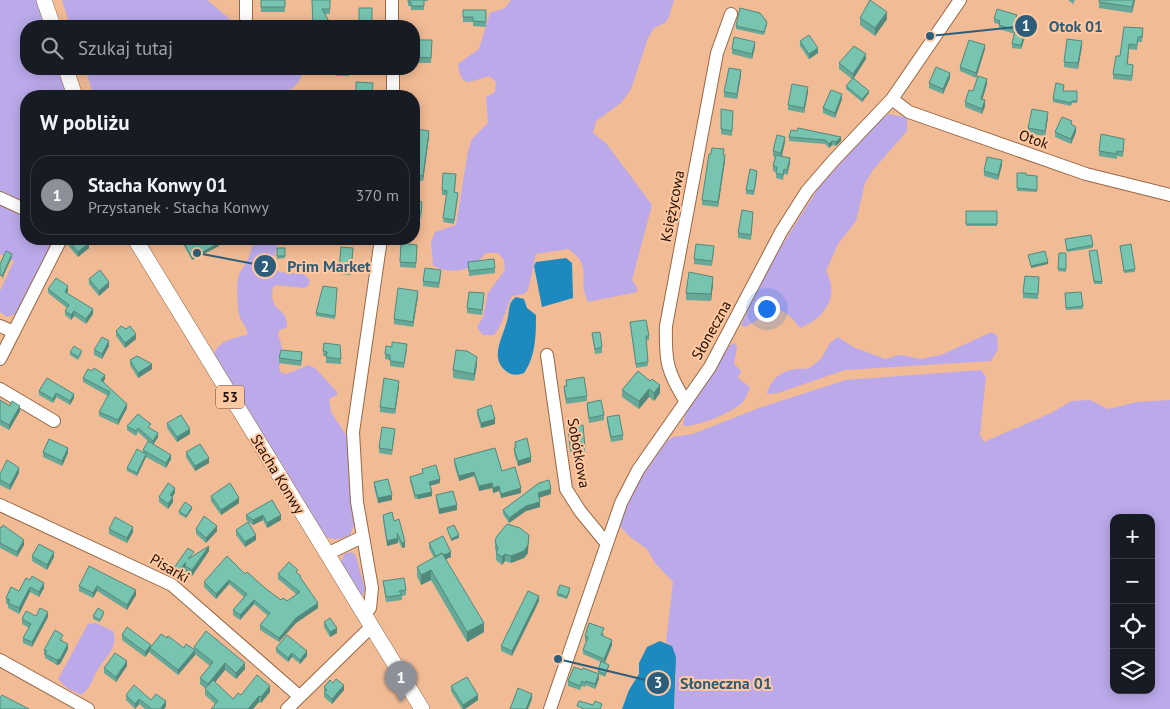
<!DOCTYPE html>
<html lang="pl">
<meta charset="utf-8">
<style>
body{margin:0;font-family:"PT Sans",sans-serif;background:#242831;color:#f1f3f6}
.controls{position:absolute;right:15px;bottom:15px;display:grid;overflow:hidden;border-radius:10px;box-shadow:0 2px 12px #0003}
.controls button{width:45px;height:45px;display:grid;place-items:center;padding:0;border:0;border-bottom:1px solid #363941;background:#171b24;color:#f1f3f6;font:25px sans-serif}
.you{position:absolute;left:766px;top:308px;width:18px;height:18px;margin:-12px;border:4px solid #fff;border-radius:50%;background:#1a73e8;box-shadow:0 0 0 8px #1a73e833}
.badge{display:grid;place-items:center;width:32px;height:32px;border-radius:50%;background:#8c9099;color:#fff;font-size:16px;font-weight:700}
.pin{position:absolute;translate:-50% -41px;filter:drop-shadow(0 1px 2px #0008)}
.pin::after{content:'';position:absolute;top:26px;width:18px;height:15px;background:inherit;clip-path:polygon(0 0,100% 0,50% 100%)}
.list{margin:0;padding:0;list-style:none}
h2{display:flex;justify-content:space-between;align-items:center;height:65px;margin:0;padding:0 20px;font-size:21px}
h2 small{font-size:16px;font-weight:400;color:#9ea1a6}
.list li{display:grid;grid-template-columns:32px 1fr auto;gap:15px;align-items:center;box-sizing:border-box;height:80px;margin:0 10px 10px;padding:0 10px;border:1px solid #363941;border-radius:20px}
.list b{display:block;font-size:19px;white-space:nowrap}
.list p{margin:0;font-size:16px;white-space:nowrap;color:#9ea1a6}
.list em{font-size:16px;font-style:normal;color:#9ea1a6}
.icon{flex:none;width:28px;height:28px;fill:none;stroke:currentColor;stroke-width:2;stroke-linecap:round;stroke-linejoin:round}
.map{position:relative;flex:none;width:1170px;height:709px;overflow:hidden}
.search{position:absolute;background:#171b24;box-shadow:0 2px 12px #0003;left:20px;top:20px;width:400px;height:55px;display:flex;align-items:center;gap:12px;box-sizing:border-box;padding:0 18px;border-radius:20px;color:#9ea1a6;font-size:19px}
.panel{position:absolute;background:#171b24;box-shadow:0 2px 12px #0003;left:20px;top:90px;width:400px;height:155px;border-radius:20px}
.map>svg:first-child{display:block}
.green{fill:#bba9ea;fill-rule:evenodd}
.water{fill:#1c89bf}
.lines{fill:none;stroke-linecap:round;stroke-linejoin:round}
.minor-casing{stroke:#986844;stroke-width:14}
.major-casing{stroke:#986844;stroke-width:16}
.minor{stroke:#fff;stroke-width:12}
.major{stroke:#fff;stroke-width:15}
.wall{fill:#66a998}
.shaded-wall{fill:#53897c}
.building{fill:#77c4b1;stroke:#53897c}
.labels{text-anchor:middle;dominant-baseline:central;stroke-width:4;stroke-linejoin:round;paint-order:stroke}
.shield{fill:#ffc8a1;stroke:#624531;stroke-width:1}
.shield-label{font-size:14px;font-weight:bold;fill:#1f0d01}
.street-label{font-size:15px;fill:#1f0d01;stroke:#ffc8a1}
.leader{fill:none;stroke:#2c5e7c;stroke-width:2}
.callout-dot{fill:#2c5e7c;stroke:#ffc8a1;stroke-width:2}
.mark-label{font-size:15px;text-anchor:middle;font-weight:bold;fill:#fff}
.callout-label{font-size:16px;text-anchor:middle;font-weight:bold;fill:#2c5e7c;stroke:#ffc8a1;stroke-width:4;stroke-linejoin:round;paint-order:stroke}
</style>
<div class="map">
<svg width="1170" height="709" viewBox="0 0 1170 709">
<rect width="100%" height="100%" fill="#f1bb95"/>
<path class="green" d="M0,0H38L46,26H26V69H59L68,96H26V239H55L16,314L7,317L0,312V291L14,261L0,254Z
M62,0H207L238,26H70Z
M511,0H674L669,17L665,23L654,28L648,38L631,89L621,103L596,121L593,133L606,143L652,205L632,280L637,287V292L588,302C576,278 595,267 568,249L536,254L528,290L524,294L512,296C505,309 504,323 494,335H483L477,327L483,317L488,293L505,270L504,260L498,253H486C482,256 479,262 475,265C463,272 443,273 433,265L431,242L435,232L456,225L468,151L472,139L488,123L486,97L495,92L496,82L489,76C471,81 461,90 458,64L479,49L490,13L505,8Z
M85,69H260L263,73L270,69H302C303,82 292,88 283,96H94Z
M889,114L907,118V131L873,170L865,183L856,221L838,244L826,271C840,296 825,318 800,328C776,296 770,314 745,327L741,325L774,258L819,187L879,121Z
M265,239H277L279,242C274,252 272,263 279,272L304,274L310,280L308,286L304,288L277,285L273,287C268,314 288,305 287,327L280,330L278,333L284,355L279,367L280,372L286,374L309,365L316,369L337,392V395L329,399L331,412L346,435L354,525L350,535C340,540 333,541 323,535L214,354C220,339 234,339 248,334C247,327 242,323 240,317C237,309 236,282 239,275C240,270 245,266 247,262C250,254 251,248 256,240Z
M992,332L997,336L998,349L991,361L845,370L778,393L767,394C772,374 789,367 808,369L821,359L830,343L838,337L853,347L885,359L900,355L921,359L941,355Z
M735,343L737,347L734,364L741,371L738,378L750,387C748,392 746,398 743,402C732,413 697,427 683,426L685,414L730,345Z
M981,370L986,377L980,435L984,442L1051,413L1072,401L1090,400L1108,409L1137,402L1170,400V709H674L676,674L672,646L666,642L673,582L655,563L647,549L629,536L620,526C626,494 649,467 667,441L673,437L693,434L759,408L846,380ZM1114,518H1151V690H1114Z
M350,552L355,554L365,589L362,596L359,595L341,564L344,554Z
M96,623L113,631C119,647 106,656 98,669C92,678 92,688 81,695L67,688L58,679L88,624Z"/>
<path class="water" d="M566,258L572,263L573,298L542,307L534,266L536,262Z
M516,297L524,299L527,308L536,315C536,334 536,356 524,373C518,375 512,376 506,371C489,358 503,337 507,321C510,312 507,303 516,297Z
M660,641L672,646L676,657L674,709H622L629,690L639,674V663L647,647Z"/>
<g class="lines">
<g class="minor-casing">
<path id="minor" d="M246,0V18
M392,0V26
M393,69V96
M892,99L909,112L1086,174L1170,195
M0,198L26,210
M0,326L14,332
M547,355L566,489L580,511L607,544
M0,359L61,239
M0,389L54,421
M686,402C667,372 665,361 666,326L717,53L731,14
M0,505L172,585L299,696
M327,554L362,537
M364,616L370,608L372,588L357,502L353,432L381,239
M0,660L88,709
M287,709L371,627
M550,709L621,503L638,470L710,367L781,232L807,191L833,161L892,99L960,0"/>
</g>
<g class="major-casing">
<path id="major" d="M44,0L53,26
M66,69L75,96
M135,239L422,709"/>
</g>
<use href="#minor" class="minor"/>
<use href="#major" class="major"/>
</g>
<path class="wall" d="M261,0H285V12H261Z
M312,0H330V14H325L330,26Z
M408,0H428V1H424V10H411V6H408Z
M1068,0H1075L1073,4Z
M1099,0H1135L1132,13L1099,8Z
M463,10H486V27L473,26V22H463Z
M1017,17L1029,25L1021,49L1012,48V44L1015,34L999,29V24L994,23V19Z
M860,18L887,19L875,36L860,25Z
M767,25L764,35L736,29V26Z
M1124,27L1143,33L1142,42H1138L1137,50L1129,49L1128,64L1133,70L1132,81L1113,79V74L1120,56Z
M416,40H432L431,63H415Z
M800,41L818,53L809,59L800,46Z
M1082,46L1078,69L1064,67V62Z
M755,47L752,59L732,54V49Z
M985,49L976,78L960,71V67Z
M866,59L854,78L869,93L862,102L846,89V86L852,79L839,69V63Z
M336,69H349V76H336Z
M741,75L737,99L724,97V92Z
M950,78L943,94L929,88V83Z
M987,84L982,100L985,106L982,114L965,107V102L973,91Z
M1064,91H1077V103H1072L1071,106L1053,102V99Z
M808,92L804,113L788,110V105Z
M842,99L835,118L823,113V108Z
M721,109L733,111L732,136L721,134Z
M1048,117L1045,136L1028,133V128Z
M1072,125L1076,132L1071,144L1055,137V132Z
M429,136L423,181L414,180V163H415L416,153H414V145Z
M789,137L841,141L836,146L832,145L829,148L825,144L789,141Z
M785,142L782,156L790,163L787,175L784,174L783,180L776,178V172L773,171V166L775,157L773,156V151Z
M1124,144L1123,157L1117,156V159L1099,156V151Z
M723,155L725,161L718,207L702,205V200Z
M1002,165L998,180L984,176V171Z
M1017,173L1026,175L1037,176V192L1017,191Z
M757,175L754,195L746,194V190Z
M456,178L455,192L458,197L454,224L443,222L447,195H442V190Z
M414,198L419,201L422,207L421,218L414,217Z
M966,211H997V226H966Z
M753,217L751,240L738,238V233Z
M182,239L219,246L192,260L182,242Z
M1065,239L1093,245V248L1067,252Z
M68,240L89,248L78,257L68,245Z
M1120,246L1135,269V272L1124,273Z
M277,248H285V258L277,259Z
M417,250L416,268L400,267V262Z
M714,251L712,266L694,264V259Z
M1089,251L1102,282V284H1094Z
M1059,253H1066V272L1058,271Z
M353,254L351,275L339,274V269Z
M468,262L495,268V273L469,276Z
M441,275L439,288L423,286V281Z
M89,279L109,287L99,296L89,284Z
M1039,282L1038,299L1023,298V293Z
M713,284L711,301L686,300V293Z
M337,288L335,319L316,316V313Z
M48,289L68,291L67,293L93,314L86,324L74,316L71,320L65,315V311L67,308L48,293Z
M1081,292L1083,309L1066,310L1065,293Z
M418,296L413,327L394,324V319Z
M484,298L482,315L467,313V308Z
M630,322L649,336V340H646L648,366L636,368Z
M116,331L136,339L125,348L116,336Z
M592,333L602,347V353L595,354Z
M324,343L341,359V364L326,363V356H323Z
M109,346L102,359L94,355V350Z
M407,349L404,368L390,366V360L385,359V354Z
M70,352L82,353L78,360L70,355Z
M279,358H302L301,366L279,363Z
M130,360L152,369L138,378L130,365Z
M477,365L474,381L453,378V370Z
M638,371L660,393L654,401L649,397L639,409L622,397V390Z
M47,378L74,398L70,405L56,397L53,403L39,395V391Z
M83,378L105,379L103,382L127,408L118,425L99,416V412L108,396L83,382Z
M566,380L587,396V401L566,404L564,391V386H566Z
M399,386L395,414L380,412V407Z
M0,400L20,411L9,430L0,425Z
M587,403L604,415V420L589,423L587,408Z
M477,410L495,424L481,428L477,415Z
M607,417L623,435V440L611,442L607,422Z
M167,423L190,434L177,442L167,428Z
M127,426L151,429L158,437L153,445L171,459L166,468L146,457L137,476L127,471V468L143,452V450L150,443L138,432L136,436L127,430Z
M568,427L585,447V452L574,454L573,452H570Z
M395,434L392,455L379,453V448Z
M515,442L531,462L518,466L514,453Z
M43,452L68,453L62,466L43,457Z
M186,452L209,463L195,471L186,457Z
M454,459L502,471L521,493L501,498L499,491L493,493L492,488L479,491L474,476L459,481L454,464Z
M422,469L440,483L430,486L432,496L418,499H415L410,481V477L422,473Z
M19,473L10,490L0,485V474Z
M374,482L392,500L378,503L374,487Z
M539,483L551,494L539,498L540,507L526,511L509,523L503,514V510Z
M175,493L172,497L173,502L168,509L159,502V497Z
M436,495L457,510L439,514L436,500Z
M211,496L239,503L221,515L211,501Z
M272,500L281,520L267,528L263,520L253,525L246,520V515Z
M192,509L186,518L179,514V511Z
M383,515L394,521L405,547L402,548L398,540V543L387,546L383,520Z
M0,527L24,545L17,557L0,548Z
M109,529L133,532L127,543L109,534Z
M196,529L217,531L206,543L196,534Z
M236,530L256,540L245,547L236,535Z
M495,541L528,553L524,558L511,563L505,561L502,565L496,560V552L495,549Z
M429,543L451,557L446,559L484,632L467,642L431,580L421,585L417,576V567L434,558L429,548Z
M209,551L192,576L185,571V568L178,576L174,573V568L194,556Z
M32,556L54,557L47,570L32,561Z
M89,566L136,595L127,610L97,591L93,598L79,591V586Z
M298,573L318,608L296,623L279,642L260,630V625L268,616L254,604L240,620L233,615V610L244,597L229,584L216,599L204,587V582L245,574L281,600L287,601L296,594L278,579V574Z
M26,578L44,588L39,597L30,592L19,614L8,608V605L6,603V598L19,591Z
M383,581L406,590V595L402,596V600L386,602Z
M570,591L567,599L557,596V593Z
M539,601L512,656L501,651V646Z
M104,614L100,622L93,619V616Z
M36,616L48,617L32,647L23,643V638L29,628L22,624V619Z
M324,622L337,633L330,637L324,627Z
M604,633L603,636L612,645L605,663L609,667L605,677L599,674V679L595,689L586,685L585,687L582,686L580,690L568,686V681L582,670L598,673V671L601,662L583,654V650L587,641H585V636Z
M122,635L151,647L167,638L184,648L194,650V647L245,669L236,679L225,670L215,682L233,699L241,695L270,692L261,703L259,702L253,709H211L215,704L205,695V689H206L200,684V678L210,666L195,654V655L178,675L150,653V651L145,657L122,640Z
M63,639L62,641L68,649L60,664L57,665L45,658V655H44V650Z
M276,648L307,656L300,664L292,657L288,662L276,652Z
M127,666L116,682L104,673V668Z
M333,683L344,690L332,704L324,697V687Z
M451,686L478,700L465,709H462L451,691Z
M126,695L151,700L166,706L164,709H145L139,704L135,709L126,700Z"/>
<path class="shaded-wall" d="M1134,0H1135L1132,13V7Z
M887,12V19L875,36V28Z
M1029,21V25L1021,49V45Z
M1082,41V46L1078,69V63Z
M755,42V47L752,59V54Z
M985,45V49L976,78V73Z
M818,48V53L809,59V54Z
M866,54V59L853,79V74Z
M741,70V75L737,99V94Z
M950,73V78L943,94V89Z
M987,79V84L981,104V99Z
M808,87V92L804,113V108Z
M869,91V93L862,102V99Z
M842,94V99L835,118V113Z
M985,100V106L982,114V109Z
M1048,112V117L1045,136V131Z
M1076,127V132L1071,144V139Z
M429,131V136L423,181V176Z
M785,137V142L781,158V153Z
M841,137V141L836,146V142Z
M832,141V145L829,148V144Z
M725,155V161L718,207V202Z
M790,158V163L787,175V170Z
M1002,160V165L998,180V175Z
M89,243V248L78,257V252Z
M219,243V246L192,260V258Z
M12,254V257L2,279V276Z
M1048,262V264L1031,268V266Z
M713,277V284L711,301V294Z
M109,282V287L99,296V291Z
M68,286V291L65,297V292Z
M418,291V296L413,327V322Z
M93,309V314L86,324V319Z
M74,311V316L71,320V315Z
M136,334V339L125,348V343Z
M109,341V346L102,359V354Z
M477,357V365L474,381V374Z
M152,364V369L138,378V373Z
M105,375V379L101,385V380Z
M399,381V386L395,414V409Z
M660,385V393L654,401V393Z
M649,389V397L639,409V401Z
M56,393V397L53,403V399Z
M74,394V398L70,405V401Z
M127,404V408L118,425V420Z
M20,406V411L9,430V425Z
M495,419V424L481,428V423Z
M190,429V434L177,442V437Z
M158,433V437L153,445V441Z
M68,448V453L62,466V461Z
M146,454V457L137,476V473Z
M171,455V459L166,468V463Z
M531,457V462L518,466V461Z
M209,458V463L195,471V466Z
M19,468V473L10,490V485Z
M474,472V476L459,481V476Z
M440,479V483L429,486V482Z
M492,483V488L479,491V486Z
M499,486V491L493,493V488Z
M175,488V493L170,500V495Z
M521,488V493L501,498V494Z
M551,489V494L538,498V493Z
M432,492V496L418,499V495Z
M392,495V500L378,503V498Z
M173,497V502L168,509V504Z
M239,498V503L221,515V510Z
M540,502V507L526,511L509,523V518L526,506Z
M457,505V510L439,514V509Z
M192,507V509L186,518V516Z
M263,515V520L253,525V520Z
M281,515V520L267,528V523Z
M217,526V531L206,543V538Z
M133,527V532L127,543V538Z
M256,535V540L245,547V542Z
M459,535V538L451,541V539Z
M529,535L528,553L524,558L511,563V556Z
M398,538V543L387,546V541Z
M24,540V545L17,557V552Z
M405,542V547L402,548V543Z
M209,546V551L192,576V570Z
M54,552V557L47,570V565Z
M451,552V557L436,564V558Z
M505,554V561L502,565V557Z
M186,562L185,568L178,576V571Z
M431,570V580L421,585V575Z
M229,580V584L216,599V594Z
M44,583V588L39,597V592Z
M97,586V591L93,598V593Z
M30,587V592L19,614V608Z
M136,590V595L127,610V605Z
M539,596V601L512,656V651Z
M254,600V604L240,620V615Z
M318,603V608L296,623L279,642V638L296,618Z
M48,612V617L32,647V642Z
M484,623V632L467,642V632Z
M337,628V633L330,637V632Z
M612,640V645L604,664V659Z
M68,644V649L60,664L57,665V660Z
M151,645V649L150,648V651L145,657V652Z
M195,650V655L178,675V670Z
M307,651V656L300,664V660Z
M292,653V657L288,662V658Z
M127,661V666L116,682V677Z
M225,663V670L208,691V684Z
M245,663V669L236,679V673Z
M599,674V679L595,689V684Z
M344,685V690L332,704V699Z
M270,686V692L261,703V697Z
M532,694V699L528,709H526Z
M478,695V700L465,709H463V705Z
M259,696V702L253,709H248Z
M139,699V704L135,709V704Z
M166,701V706L164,709H161V708Z"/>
<path class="building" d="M261,0H285V7H261Z
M312,0H330V9H322L330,23L324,26H313Z
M408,0H424V6H411V2H408Z
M870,0L887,12L875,28L860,18Z
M1099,0H1134L1132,7L1099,2Z
M359,8H372V26H356V24H359Z
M740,8L760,13L767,22L764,32L736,26Z
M997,9L1017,15L1016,17L1029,21L1021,45L1012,44L1015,30L999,25L1000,21L994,19Z
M463,10H486V22L473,21V17H463Z
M1124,27L1143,28L1142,37H1138L1137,45L1129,44L1127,64L1133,65L1132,76L1113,74L1116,56H1120Z
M809,35L818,48L809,54L800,41Z
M734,37L755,42L752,54L732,49Z
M1067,39L1082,41L1078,63L1064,62Z
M416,40H432L431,58L415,57Z
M969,40L985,45L976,73L960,67Z
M854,46L866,54L853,74L839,63Z
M936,67L950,73L943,89L929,83Z
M729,68L741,70L737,94L724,92Z
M336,69H349V71H336Z
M978,76L987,79L981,99L985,100L982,109L965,102L969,90L973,91Z
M853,78L869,91L862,99L846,86Z
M356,82L373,83L372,96H356Z
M1056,83L1064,85L1063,91H1077V101H1072L1071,103L1053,99Z
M792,84L808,87L804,108L788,105Z
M831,90L842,94L835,113L823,108Z
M721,109L733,111L732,131L721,129Z
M1032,109L1048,112L1045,131L1028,128Z
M1062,117L1072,121L1071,124L1076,127L1071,139L1055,132Z
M798,128L841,137L836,142L832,141L829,144L825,140L789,137L791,130L797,131Z
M417,129L429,131L423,176L414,175V163H415L417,148H414V145Z
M1101,134L1124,139L1123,152L1117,151V154L1099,151Z
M777,135L785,137L781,153L773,151Z
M712,148L724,149L723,155H725L718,202L702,200L709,154H711Z
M776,155L790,158L787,170L784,169L783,175L776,173L777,167L773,166Z
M987,157L1002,160L998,175L984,171Z
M750,169L757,171L754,191L746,190Z
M443,173L456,174L454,192L458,193L454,220L443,218L447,191L442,190Z
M1017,173H1026V175L1037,176V190L1017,188Z
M414,198H419V201L422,202L421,213L414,212Z
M742,210L753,212L751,235L738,233Z
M966,211H997V224H966Z
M1091,235L1093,245L1067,250L1065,239Z
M69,239H86L89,243L78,252L68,240Z
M182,239H216L219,243L192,258Z
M401,243L417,245L416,263L400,262Z
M696,244L714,246L712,261L694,259Z
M1131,244L1135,269L1124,271L1120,246Z
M341,247L353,248L351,270L339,269Z
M277,248H285V256H277Z
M1097,250L1102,282L1094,281L1089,251Z
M6,251L12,254L2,276L0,275V264Z
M1045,251L1048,262L1031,266L1028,255Z
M1059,253H1066V269H1058Z
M494,259L495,268L469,271L468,262Z
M425,268L441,270L439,283L423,281Z
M100,270L109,282L99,291L89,279Z
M689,272L713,277L711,294L686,293Z
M1025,276L1039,277L1038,294L1023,293Z
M56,278L68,286L65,292L93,309L86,319L74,311L71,315L65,311L69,305L48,289Z
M323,286L337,288L335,316L316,313Z
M398,288L418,291L413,322L394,319Z
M469,292L484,293L482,310L467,308Z
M1081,292L1083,306L1066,308L1065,293Z
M646,320L649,336H646L648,362L636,364L630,322Z
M121,326L126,329L130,326L136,334L125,343L116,331Z
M600,332L602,347L595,349L592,333Z
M102,337L109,341L102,354L94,350Z
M392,342L407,344L404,363L390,361V355L385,354L386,346L392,347Z
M324,343L340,345L341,359L326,357L327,352L323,351Z
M74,346L82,351L78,357L70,352Z
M281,350L302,352L301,361L279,358Z
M456,350L467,351L477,357L474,374L453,370Z
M137,356L152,364L138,373L130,360Z
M94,368L105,375L101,380L127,404L118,420L99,412L110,392L83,378L88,369L92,371Z
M638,371L650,381L652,379L660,385L654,393L649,389L639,401L622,390Z
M584,377L587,396L566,399L564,386H567L566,380Z
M47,378L74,394L70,401L56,393L53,399L39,391Z
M384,378L399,381L395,409L380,407Z
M0,400L10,406L12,401L20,406L9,425L0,420Z
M601,400L604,415L589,418L587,403Z
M491,405L495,419L481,423L477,410Z
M138,414L151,424L148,427L158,433L153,441L138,428L136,431L127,426Z
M181,415L190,429L177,437L167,423Z
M619,415L623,435L611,437L607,417Z
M583,425L585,447L574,449L573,447H570L568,427Z
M382,427L395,429L392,450L379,448Z
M527,438L531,457L518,461L514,448L516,447L515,442Z
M49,439L68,448L62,461L43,452Z
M148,441L171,455L166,463L143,450Z
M200,444L209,458L195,466L186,452Z
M495,448L502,471L515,467L521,488L501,494L499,486L493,488L492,483L479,486L474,472L459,476L454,459Z
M137,449L146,454L137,473L127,468Z
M7,460L15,465L19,468L10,485L0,480V474Z
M436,465L440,479L429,482L432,492L418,495H415L410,477L423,473L422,469Z
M388,479L392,495L378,498L374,482Z
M549,480L551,489L538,493L540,502L526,506L509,518L503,510L539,483Z
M168,483L175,488L170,495L173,497L168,504L159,497Z
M230,483L239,498L221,510L211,496Z
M453,491L457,505L439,509L436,495Z
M272,500L281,515L267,523L263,515L253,520L246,515Z
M185,502L192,507L186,516L179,511Z
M392,512L394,521L399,519L405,542L402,543L397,533L398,538L387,541L383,515Z
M204,516L217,526L206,538L196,529Z
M115,517L133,527L127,538L109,529Z
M248,522L256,535L245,542L236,530Z
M507,524L520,528L529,535L528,545L524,551L511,556L505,554L502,557L496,553L498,549L495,541L497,536Z
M3,525L24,540L17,552L0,543V527L1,528Z
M454,525L459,535L451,539L447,528Z
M443,536L451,552L444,555L442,553L436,557L429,543Z
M39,544L54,552L47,565L32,556Z
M209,546L192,570L185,566L186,562L178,571L174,568L188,548L194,552L188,559Z
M442,553L484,623L467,632L431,570L421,575L417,567Z
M227,556L245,574L247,572L265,588L281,600L283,598L287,601L300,592L278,574L289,562L298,570L296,572L301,576L300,577L318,603L296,618L279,638L260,625L270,613L254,600L240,615L233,610L247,594L229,580L216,594L204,582Z
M89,566L136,590L127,605L97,586L93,593L79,586Z
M32,576L44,583L39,592L30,587L19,608L8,603L10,600L6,598L11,587L19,591L26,578L30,580Z
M404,578L406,590L399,591L402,595L386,597L383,581Z
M560,585L570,588L567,597L557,593Z
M528,591L539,596L512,651L501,646Z
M40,608L48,612L32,642L23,638L31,624L22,619L26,611L36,616Z
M98,608L104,612L100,620L93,616Z
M330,618L337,628L330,632L324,622Z
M589,623L604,628L601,635L612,640L604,659L583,650L588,637L585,636Z
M127,627L151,645L145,652L122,635Z
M55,630L63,635L60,640L68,644L60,659L57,660L45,654L47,651L44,650Z
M206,631L245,663L236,673L225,663L208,684L200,678L213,662L194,647Z
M161,634L167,638L168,636L184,648L186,644L195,650L178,670L150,648Z
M287,635L307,651L300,660L292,653L288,658L276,648Z
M115,653L127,661L116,677L104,668Z
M601,661L609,665L605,674L598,671Z
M574,667L582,670L583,668L599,674L595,684L586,681L585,683L582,681L580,686L568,681Z
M257,675L270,686L261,697L259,696L248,709H211L218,701L205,689L213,680L233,699L238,693L241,695Z
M467,677L478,695L463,705L451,686Z
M336,679L344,685L332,699L324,692L327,690L324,687L330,680L333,683Z
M134,685L151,700L156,694L166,701L161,708L162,709H152L139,699L135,704L126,695Z
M518,688L532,694L526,709H510Z
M2,695L29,709H0V698Z
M579,701L593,705L595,701L602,704L600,709H584L577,706Z"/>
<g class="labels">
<rect class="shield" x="216" y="385.5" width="28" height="23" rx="4"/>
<g class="shield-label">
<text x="230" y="397">53</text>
</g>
<g class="street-label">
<text transform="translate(1034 139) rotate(19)">Otok</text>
<text transform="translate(672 206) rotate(-79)">Księżycowa</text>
<text transform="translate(711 330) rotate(-61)">Słoneczna</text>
<text transform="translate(579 453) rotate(80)">Sobótkowa</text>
<text transform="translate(278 474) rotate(59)">Stacha Konwy</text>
<text transform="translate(170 568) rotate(30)">Pisarki</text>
</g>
</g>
<path class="leader" d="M930 36L1026 26M197 253L265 266M558 659L658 683"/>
<g class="callout-dot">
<circle cx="930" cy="36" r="5"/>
<circle cx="197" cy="253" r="5"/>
<circle cx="558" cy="659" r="5"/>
<circle cx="1026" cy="26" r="12"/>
<circle cx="265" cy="266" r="12"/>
<circle cx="658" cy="683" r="12"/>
</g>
<g class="mark-label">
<text x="1026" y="31">1</text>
<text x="265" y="272">2</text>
<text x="658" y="688">3</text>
</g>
<g class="callout-label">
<text x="1076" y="32">Otok 01</text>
<text x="329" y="272">Prim Market</text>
<text x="726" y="689">Słoneczna 01</text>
</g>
</svg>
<div class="controls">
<button>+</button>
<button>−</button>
<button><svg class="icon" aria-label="locate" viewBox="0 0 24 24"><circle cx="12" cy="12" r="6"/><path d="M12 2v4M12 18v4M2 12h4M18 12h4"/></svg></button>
<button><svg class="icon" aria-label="layers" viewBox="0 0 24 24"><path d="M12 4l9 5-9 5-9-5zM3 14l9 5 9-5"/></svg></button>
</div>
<div class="you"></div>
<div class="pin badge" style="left:401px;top:702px">1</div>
<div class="search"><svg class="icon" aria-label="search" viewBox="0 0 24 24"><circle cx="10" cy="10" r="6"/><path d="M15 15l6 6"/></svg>Szukaj tutaj</div>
<section class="panel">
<h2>W pobliżu<small></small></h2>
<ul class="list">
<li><span class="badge">1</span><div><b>Stacha Konwy 01</b><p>Przystanek · Stacha Konwy</p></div><em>370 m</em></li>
</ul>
</section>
</div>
